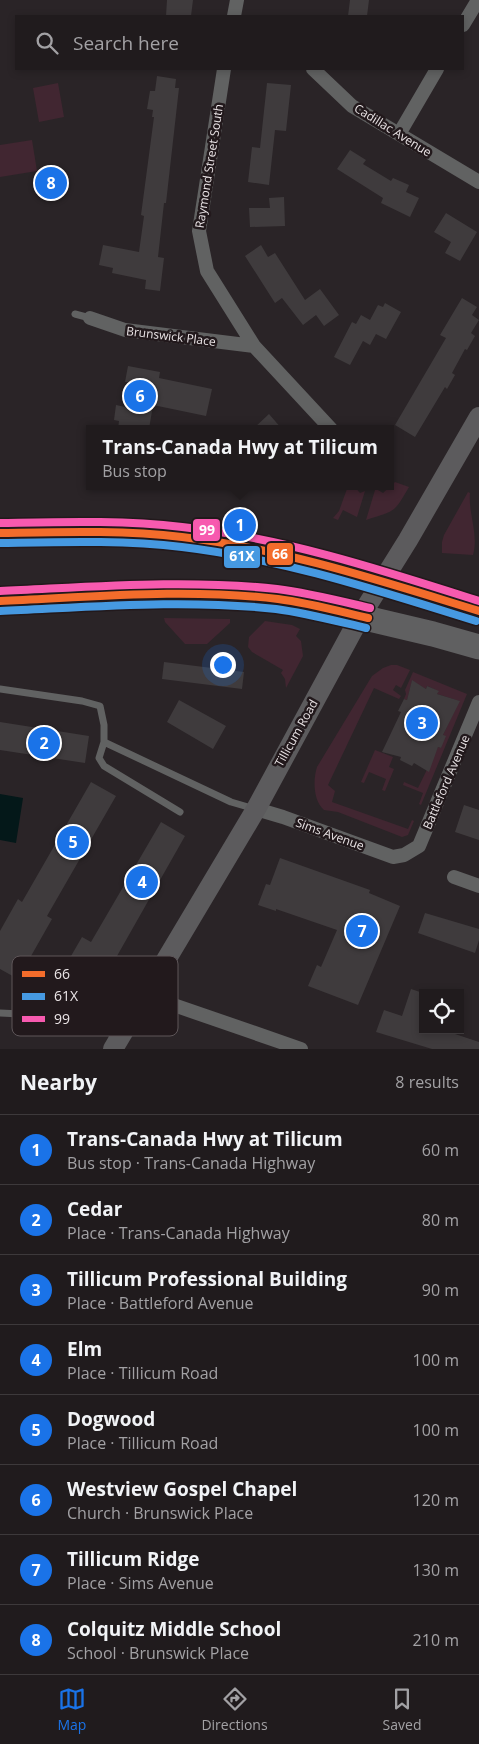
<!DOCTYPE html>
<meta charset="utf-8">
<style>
body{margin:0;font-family:"Open Sans",sans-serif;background:#2d282a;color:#f1f3f6}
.controls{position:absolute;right:15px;bottom:15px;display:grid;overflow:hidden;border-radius:0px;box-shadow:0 2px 8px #0003}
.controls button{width:45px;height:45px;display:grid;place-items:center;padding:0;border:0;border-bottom:1px solid #3d393b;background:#201b1d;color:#f1f3f6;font:25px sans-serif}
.you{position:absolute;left:222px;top:664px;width:18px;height:18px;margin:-12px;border:4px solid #fff;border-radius:50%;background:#1a73e8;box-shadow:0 0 0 8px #1a73e833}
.badge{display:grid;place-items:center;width:32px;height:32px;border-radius:50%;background:#1a73e8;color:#fff;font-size:16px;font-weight:700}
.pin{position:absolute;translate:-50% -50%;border:2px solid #fff;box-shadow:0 1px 5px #0006}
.popup{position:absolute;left:86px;top:425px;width:308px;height:65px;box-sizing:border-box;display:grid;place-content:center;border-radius:0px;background:#201b1d;filter:drop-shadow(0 1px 4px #0005);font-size:16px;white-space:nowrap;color:#a2a1a4}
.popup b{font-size:19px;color:#f1f3f6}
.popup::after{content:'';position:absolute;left:50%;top:100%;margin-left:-10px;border:10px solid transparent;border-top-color:#201b1d}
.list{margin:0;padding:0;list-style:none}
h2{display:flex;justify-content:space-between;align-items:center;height:65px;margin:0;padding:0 20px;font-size:21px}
h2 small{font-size:16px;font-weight:400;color:#a2a1a4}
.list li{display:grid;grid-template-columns:32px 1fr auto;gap:15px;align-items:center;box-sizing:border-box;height:70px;padding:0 20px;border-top:1px solid #3d393b}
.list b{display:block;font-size:19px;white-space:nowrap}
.list p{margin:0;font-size:16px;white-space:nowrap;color:#a2a1a4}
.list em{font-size:16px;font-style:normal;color:#a2a1a4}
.icon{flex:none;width:28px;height:28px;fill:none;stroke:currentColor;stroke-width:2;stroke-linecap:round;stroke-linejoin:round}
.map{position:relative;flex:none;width:479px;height:1049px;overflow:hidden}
.search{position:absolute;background:#201b1d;box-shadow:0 2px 8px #0003;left:15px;right:15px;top:15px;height:55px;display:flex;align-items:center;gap:12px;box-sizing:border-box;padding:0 18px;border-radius:0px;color:#a2a1a4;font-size:19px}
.sheet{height:625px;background:#201b1d}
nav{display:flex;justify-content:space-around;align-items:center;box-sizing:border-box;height:70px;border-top:1px solid #3d393b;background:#201b1d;font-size:14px;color:#a2a1a4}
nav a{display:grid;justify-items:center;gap:2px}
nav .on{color:#1a73e8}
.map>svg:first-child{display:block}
.green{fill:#412631}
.water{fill:#041819}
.building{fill:#3f3b3d}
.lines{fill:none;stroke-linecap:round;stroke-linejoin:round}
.lane{stroke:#616262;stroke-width:7}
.street{stroke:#616262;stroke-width:14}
.secondary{stroke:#5c5b5d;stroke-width:20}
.highway{stroke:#606061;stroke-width:25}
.bus-1-casing{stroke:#22191c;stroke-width:11}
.bus-2-casing{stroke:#22191c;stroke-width:11}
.bus-3-casing{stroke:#22191c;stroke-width:11}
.bus-1{stroke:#f36c2b;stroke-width:8}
.bus-2{stroke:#4699e1;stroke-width:8}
.bus-3{stroke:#f75aaf;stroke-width:8}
.labels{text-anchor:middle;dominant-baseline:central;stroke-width:5;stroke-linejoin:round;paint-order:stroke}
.street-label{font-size:12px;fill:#ebe5e7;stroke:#22191c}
.key{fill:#22191c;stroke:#5e5659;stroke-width:1}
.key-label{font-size:14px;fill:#ebe5e7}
.line-badge{stroke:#22191c;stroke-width:2}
.badge-label{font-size:14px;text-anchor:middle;font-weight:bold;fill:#fff}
</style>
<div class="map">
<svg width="479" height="1049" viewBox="0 0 479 1049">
<rect width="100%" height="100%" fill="#2a2427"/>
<path class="green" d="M58,83L64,117L39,122L33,88Z
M32,140L37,171L0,177V145Z
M395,482L409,487C393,515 395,510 366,520L375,490H378L383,493Z
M348,486H354L360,493L365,491L357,517L343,510L338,520L333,518L339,511Z
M468,492L470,493C468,514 479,534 473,555L442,553V542L444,535Z
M164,618L230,619V623L207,644H185L165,622Z
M265,621L292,625L300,629L296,636L301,641L303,656L286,688L285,679L281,673L283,670L252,652L248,647L249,637Z
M391,665H397L410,670L401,688L396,685L393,690L401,696L399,699L374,688L328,785L335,791L332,802L408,829L412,820L414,821L408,835L402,837L338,812L324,810C313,801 313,779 317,767L372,676L383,668Z
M413,672L467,694L421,805L419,804L423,793L403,785L404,782L418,788L438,747L441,748L443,735L459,701L437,694L438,691L427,686L426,689L412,681L407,700L404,699L406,694L405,690Z
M375,750L393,757L389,767L394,769L385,791L382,790L386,779L369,772L364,783L361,782Z"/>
<path class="water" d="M0,794L23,798L16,843L0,840Z"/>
<path class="building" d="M167,0H193L191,16H166Z
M350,0H369L367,16H348Z
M157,76L176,79L175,88H179L166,203H164L158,257L164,258L160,291L145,289L146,280L112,273L113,268L99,265L103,245L139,252L144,216L141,215L154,117H152L153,110L147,109L150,91H155Z
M267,83L291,85L286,131L275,130L269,185L248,182L252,147L260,148Z
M350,150L366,160L363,164L391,181L393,178L409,185L406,192L419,198L410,217L381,203L383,198L337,169Z
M284,197L285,226L250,227L249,208H270L269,198Z
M446,213L477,232L460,261L445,253L451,242L434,232Z
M261,245L268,257L275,253L305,300L320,289L339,315L324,326L316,315L303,325L282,298L275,303L245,256Z
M462,298L477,307L472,315L479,320L471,333L475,336L467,350L465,349L452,373L455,375L447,389L445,387L415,437L395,425L446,338L440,335Z
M385,303L401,312L386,339L376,334L370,345L363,341L350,365L334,357L352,322L356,324L361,315L370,320L378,305L383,307Z
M128,366L160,372L159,378L212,389L206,416L153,405L149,429H118L119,421L114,420L116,405L125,407L129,382H125Z
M269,414L282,429H253Z
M164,662L244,672L242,689L162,679Z
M412,680L426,689L427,686L439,691L437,694L460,701L443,735L446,736L441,748L438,747L429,772L414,763L412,766L400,760L401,757L382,752L401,712L398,711L404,699L407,700Z
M179,700L226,726L213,749L167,722Z
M0,722L89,736L85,763L0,750Z
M91,782L116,796L47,916L52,919L18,979L0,969V931L18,899L22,902Z
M464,805L479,810V840L455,832Z
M161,822L185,836L83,1016L48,996L82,937L91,942Z
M280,858L370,890L369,893L400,906L358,1005L308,986L317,965L321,967L337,930L276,909V911L258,905L266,884L270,885Z
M425,913L479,929V940L475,953L418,933Z
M411,989L423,993V1002L419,1012L423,1013V1030H443L479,1042V1049H432L376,1032L384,1010L402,1016Z"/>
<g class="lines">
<path class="lane" d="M75,314L90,318
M0,689L82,701L100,706L104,725V742L231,802L255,809
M104,742L99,758L104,766L180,812
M0,1013L21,1014L53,1022L96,1029L120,1036"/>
<path class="street" d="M234,16L237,0
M463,25L478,0
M224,69L199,231L207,271L254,346L331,429
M313,69L352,106L479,182
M399,134L437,69
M90,318L125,330L254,346
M256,809L283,817L393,857L404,855L419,846L479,702
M454,877L479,886
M147,991L168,1003L301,1049"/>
<path class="secondary" d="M113,1049L256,809L360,617L408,540L479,417"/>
<path class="highway" d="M0,533C61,532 121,530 182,537C283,548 382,581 479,611
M0,601L136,596L264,598L323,608L433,634L479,647"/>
<g class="bus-1-casing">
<path id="bus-1" d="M0,533C61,532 121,530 182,537C284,549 381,581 479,611
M0,601C92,597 187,588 278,599C309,603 338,611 368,618"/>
</g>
<g class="bus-2-casing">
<path id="bus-2" d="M0,543C61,542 122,540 182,547C283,559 379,591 476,621
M0,611C92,607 185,599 276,609C306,613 336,621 366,628"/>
</g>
<g class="bus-3-casing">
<path id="bus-3" d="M0,523C61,522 121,520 182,527C284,538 382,570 479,601
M0,591C92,587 185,579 277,589C309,593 340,601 370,608"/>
</g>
<use href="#bus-1" class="bus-1"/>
<use href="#bus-2" class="bus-2"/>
<use href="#bus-3" class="bus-3"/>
</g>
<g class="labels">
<g class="street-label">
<text transform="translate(393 130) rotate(32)">Cadillac Avenue</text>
<text transform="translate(209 166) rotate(-81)">Raymond Street South</text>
<text transform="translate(171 336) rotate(7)">Brunswick Place</text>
<text transform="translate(296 733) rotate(-61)">Tillicum Road</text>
<text transform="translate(446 782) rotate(-67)">Battleford Avenue</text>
<text transform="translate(330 834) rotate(20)">Sims Avenue</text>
</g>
</g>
<rect x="12" y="956" width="166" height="80" rx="8" class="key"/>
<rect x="22" y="971" width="23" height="6" fill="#f36c2b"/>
<rect x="22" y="993" width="23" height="7" fill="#4699e1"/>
<rect x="22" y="1016" width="23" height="6" fill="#f75aaf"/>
<g class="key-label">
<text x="54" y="979">66</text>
<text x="54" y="1001">61X</text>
<text x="54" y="1024">99</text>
</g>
<g class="line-badge">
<rect x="192" y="518" width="29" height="24" rx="5" fill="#f75aaf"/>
<rect x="266" y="542" width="28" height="24" rx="5" fill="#f36c2b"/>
<rect x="223" y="545" width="38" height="24" rx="5" fill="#4699e1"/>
</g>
<g class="badge-label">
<text x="207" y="535">99</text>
<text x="280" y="559">66</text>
<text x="242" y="561">61X</text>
</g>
</svg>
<div class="controls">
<button><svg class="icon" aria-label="locate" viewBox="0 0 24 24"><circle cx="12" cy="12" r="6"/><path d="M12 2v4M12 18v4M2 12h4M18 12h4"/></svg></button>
</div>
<div class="you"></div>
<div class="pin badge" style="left:240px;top:525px">1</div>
<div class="popup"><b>Trans-Canada Hwy at Tilicum</b>Bus stop</div>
<div class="pin badge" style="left:44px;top:743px">2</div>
<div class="pin badge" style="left:422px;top:723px">3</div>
<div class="pin badge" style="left:142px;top:882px">4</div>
<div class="pin badge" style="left:73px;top:842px">5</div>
<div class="pin badge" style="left:140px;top:396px">6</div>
<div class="pin badge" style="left:362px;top:931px">7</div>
<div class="pin badge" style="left:51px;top:183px">8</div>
<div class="search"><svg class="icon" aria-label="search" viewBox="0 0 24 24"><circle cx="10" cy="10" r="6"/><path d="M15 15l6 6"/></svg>Search here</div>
</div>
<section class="sheet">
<h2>Nearby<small>8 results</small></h2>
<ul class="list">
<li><span class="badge">1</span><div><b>Trans-Canada Hwy at Tilicum</b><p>Bus stop · Trans-Canada Highway</p></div><em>60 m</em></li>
<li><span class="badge">2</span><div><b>Cedar</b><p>Place · Trans-Canada Highway</p></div><em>80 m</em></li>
<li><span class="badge">3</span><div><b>Tillicum Professional Building</b><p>Place · Battleford Avenue</p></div><em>90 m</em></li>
<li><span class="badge">4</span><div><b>Elm</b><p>Place · Tillicum Road</p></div><em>100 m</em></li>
<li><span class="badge">5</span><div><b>Dogwood</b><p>Place · Tillicum Road</p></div><em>100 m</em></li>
<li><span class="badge">6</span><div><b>Westview Gospel Chapel</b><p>Church · Brunswick Place</p></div><em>120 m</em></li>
<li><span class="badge">7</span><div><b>Tillicum Ridge</b><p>Place · Sims Avenue</p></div><em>130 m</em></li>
<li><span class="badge">8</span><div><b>Colquitz Middle School</b><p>School · Brunswick Place</p></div><em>210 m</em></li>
</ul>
</section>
<nav>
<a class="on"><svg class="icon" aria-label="map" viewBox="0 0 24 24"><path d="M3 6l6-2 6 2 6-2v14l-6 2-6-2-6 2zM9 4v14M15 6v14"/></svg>Map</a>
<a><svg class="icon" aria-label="directions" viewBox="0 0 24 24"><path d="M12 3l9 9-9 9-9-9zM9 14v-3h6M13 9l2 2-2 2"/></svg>Directions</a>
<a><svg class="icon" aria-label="saved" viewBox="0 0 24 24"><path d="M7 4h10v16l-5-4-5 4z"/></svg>Saved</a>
</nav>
